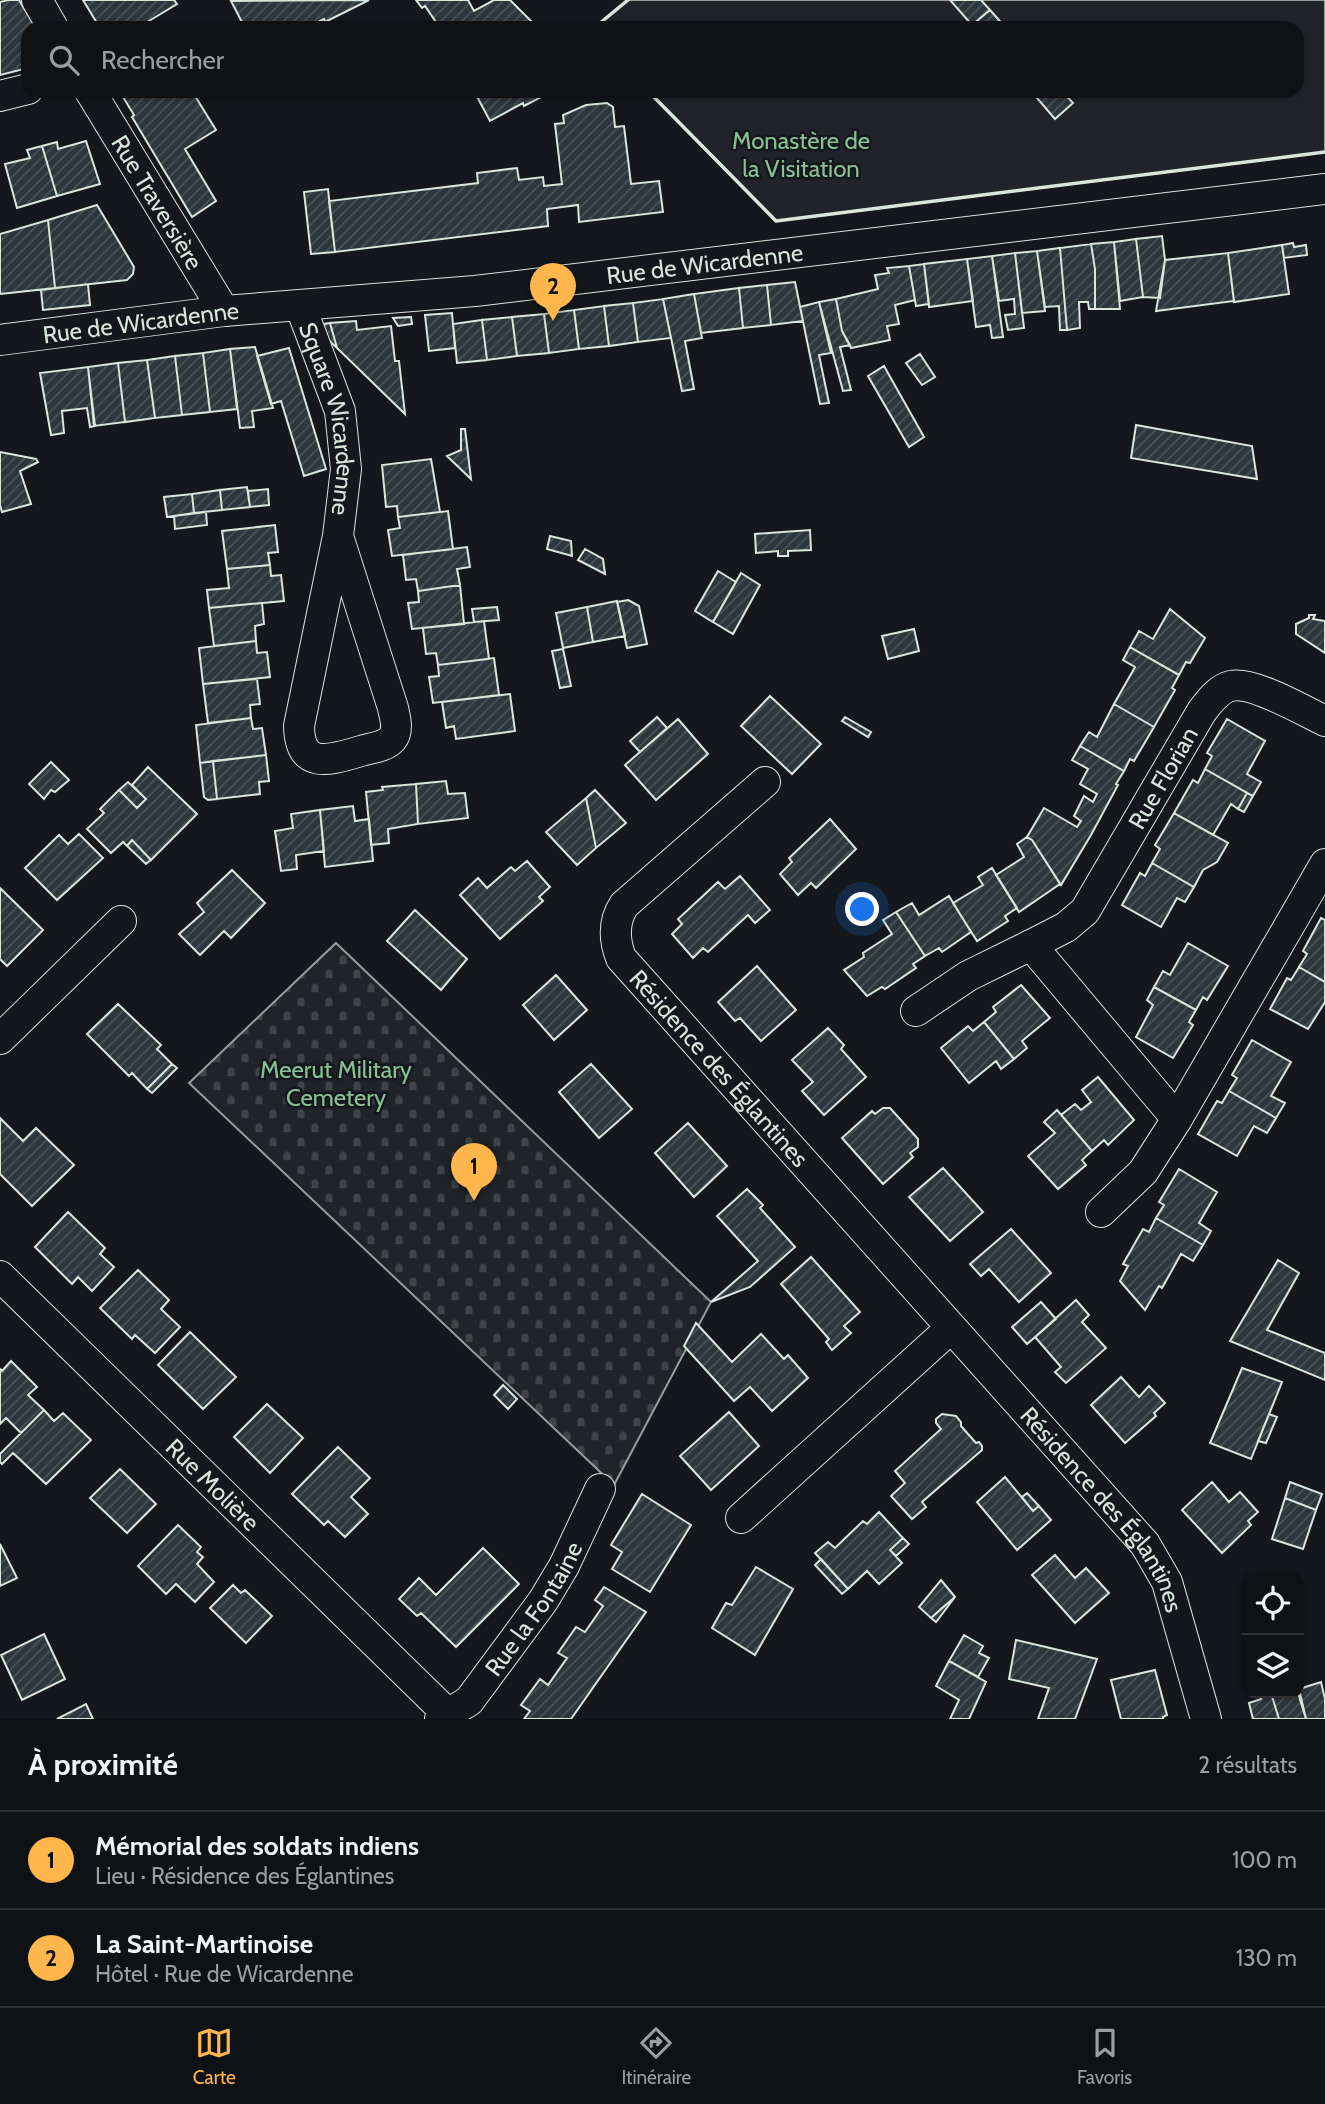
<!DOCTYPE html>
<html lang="fr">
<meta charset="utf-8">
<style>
body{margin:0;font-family:Cabin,sans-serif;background:#181b1e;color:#f1f3f6}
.controls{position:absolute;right:21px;bottom:21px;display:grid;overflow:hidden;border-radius:14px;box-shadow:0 2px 5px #0004}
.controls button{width:63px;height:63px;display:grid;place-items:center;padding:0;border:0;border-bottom:2px solid #2f3234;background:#0f1215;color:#f1f3f6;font:35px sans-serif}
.you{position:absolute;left:863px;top:910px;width:24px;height:24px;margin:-18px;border:5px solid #fff;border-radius:50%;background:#1a73e8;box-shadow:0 0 0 10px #1a73e833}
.badge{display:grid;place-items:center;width:46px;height:46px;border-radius:50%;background:#ffb74d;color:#111;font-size:23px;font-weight:700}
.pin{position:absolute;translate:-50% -58px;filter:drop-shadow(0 2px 4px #0008)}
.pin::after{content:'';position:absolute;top:37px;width:24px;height:21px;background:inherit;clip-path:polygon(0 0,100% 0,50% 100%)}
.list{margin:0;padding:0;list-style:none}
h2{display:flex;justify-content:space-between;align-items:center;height:91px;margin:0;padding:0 28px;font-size:30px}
h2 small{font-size:23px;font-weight:400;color:#9b9ea0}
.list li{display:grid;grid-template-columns:46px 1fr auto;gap:21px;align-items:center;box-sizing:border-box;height:98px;padding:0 28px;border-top:2px solid #2f3234}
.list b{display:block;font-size:26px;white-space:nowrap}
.list p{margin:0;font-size:23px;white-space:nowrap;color:#9b9ea0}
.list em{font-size:23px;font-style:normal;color:#9b9ea0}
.icon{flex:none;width:38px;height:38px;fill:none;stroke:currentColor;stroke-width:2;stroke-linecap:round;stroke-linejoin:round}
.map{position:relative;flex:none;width:1325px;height:1719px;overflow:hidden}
.search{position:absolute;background:#0f1215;box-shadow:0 2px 5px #0004;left:21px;right:21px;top:21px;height:77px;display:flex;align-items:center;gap:18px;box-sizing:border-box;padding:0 24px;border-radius:21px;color:#9b9ea0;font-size:26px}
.sheet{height:287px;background:#0f1215}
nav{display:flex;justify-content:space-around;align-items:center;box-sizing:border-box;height:98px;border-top:2px solid #2f3234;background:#0f1215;font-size:19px;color:#9b9ea0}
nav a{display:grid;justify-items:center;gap:4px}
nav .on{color:#ffb74d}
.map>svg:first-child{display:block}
.cemetery{fill:url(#cemetery-stones);stroke:#939e99;stroke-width:2}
.park{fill:#202428;stroke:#939e99;stroke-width:2}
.building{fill:url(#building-hatch);stroke:#d8e6dc;stroke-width:2}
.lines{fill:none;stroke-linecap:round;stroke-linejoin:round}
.minor-casing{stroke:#d8e6dc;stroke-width:32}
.minor{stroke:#14181c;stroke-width:30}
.wall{stroke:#d8e6dc;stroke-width:3.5}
.labels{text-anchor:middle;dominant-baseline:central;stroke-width:5;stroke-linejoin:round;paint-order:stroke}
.park-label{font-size:24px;fill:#8ac095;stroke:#14181c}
.street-label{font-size:24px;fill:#d8e6dc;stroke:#14181c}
</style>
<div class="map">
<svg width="1325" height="1719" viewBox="0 0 1325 1719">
<defs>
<pattern id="cemetery-stones" width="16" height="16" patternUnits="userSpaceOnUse" patternTransform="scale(1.75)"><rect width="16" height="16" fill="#202428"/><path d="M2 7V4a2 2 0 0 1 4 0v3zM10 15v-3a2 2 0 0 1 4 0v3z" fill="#404447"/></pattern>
<pattern id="building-hatch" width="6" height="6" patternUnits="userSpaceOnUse" patternTransform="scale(1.75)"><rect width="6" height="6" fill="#2c363c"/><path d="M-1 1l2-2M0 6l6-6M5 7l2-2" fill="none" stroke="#4a5358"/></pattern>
</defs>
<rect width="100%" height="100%" fill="#14181c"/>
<path class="cemetery" d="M336,943L711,1302L614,1485L189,1083Z"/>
<path class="park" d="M628,0H1325V152L776,221L648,91H1297V28H594Z"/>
<path class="building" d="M8,0H19L36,28H28V68L0,75V2Z
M83,0H174L177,4L149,21L153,28H100Z
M369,0L325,22L324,19L306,28H245L231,1Z
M416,0H468L474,11L494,0H510L538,28H440L425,6L422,8Z
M950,0H981L990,10L972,25Z
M990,10L1006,28H975L972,25Z
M192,91L216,130L185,149L216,201L192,217L132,117L134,115L120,92Z
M474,91H551V92L524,106L523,103L490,121Z
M1031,91H1062L1073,103L1055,119Z
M607,103L613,107L615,127L624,126L631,184L659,181L663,212L579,222L578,205L547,209L548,226L335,252L329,201L478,183L477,173L517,168L519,180L543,177L544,186L562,184L555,124L564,123L563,115L586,105Z
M86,141L100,184L57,196L42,146L57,142L58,149Z
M42,146L57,196L17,208L5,164L30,158L27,150Z
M328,189L335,252L311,254L304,192Z
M97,205L134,267L133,274L127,280L55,288L48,220Z
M48,220L55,288L0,294V234Z
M1162,236L1165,260L1160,298L1143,297L1136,239Z
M1136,239L1143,297L1120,301L1114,242Z
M1114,242L1120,309H1095V269L1091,244Z
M1293,243L1294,247L1306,245L1307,255L1284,258L1282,245Z
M1091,244L1095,269V309H1089L1088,302H1079L1080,328L1067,330L1060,248Z
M1282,245L1289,294L1234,302L1228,253Z
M1060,248L1067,330H1060L1059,306L1045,307L1037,251Z
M1037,251L1045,311L1022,313L1015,253Z
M1015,253L1024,328L1008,330L1005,315L1015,314L1014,299L999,301L992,256Z
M1228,253L1234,301L1156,311L1165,260Z
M992,256L1003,337L992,338L990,325L976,327L967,259Z
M967,259L973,301L929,307L924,264Z
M924,264L929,304L916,306L909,266Z
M909,266L915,300L895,305L899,324L887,326L890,340L851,348L842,331L836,299L878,289L875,275L889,273L887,268Z
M795,282L803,321L771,325L767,285Z
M88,284L90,305L43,310L41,290Z
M767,285L771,325L743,328L739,288Z
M739,288L743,328L701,333L694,294Z
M694,294L702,338L685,341L694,389L682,391L663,299Z
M663,299L671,338L638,342L633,303Z
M836,299L842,331L850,345L840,347L851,390L843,391L819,302Z
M819,302L831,353L819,355L829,403L820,404L800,307Z
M633,303L638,342L609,346L604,306Z
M604,306L609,346L579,349L574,310Z
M574,310L579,349L549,353L544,314Z
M452,313L455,348L429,351L425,315Z
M544,314L549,353L517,356L512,317Z
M411,317L412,324L398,326L393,318Z
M512,317L517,356L487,360L482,320Z
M482,320L487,360L457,363L453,324Z
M356,321L357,330L391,326L395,361H399L405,414L337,348L330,323Z
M330,323L337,348L320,332L324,324Z
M255,347L273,408L252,411L254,427L240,428L230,349Z
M289,348L326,469L304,476L281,401L271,404L257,356Z
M230,349L237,409L210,412L203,353Z
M203,353L210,412L182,415L175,356Z
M920,354L935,377L922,385L906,363Z
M175,356L182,415L155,418L147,360Z
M147,360L155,418L125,422L118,363Z
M118,363L125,422L94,426L88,367Z
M884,366L924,437L909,447L868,376Z
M88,367L95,426L90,427L87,408L62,411L64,433L51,435L40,373Z
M1136,425L1252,446L1257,479L1131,458Z
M461,429H465L471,479L447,456L461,450Z
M0,452L36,459L38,462L20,471L31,504L2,512L0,505Z
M431,459L440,512L398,517L397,506L386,507L382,465Z
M247,487L250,507L222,510L220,490Z
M268,489L269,505L250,507L248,491Z
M220,490L222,510L194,513L192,494Z
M192,494L194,513L167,517L164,497Z
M448,511L453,549L392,556L388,530L400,528L398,517Z
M206,512L207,525L175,529L174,516Z
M275,525L278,552L268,553L270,565L227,569L222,531Z
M810,530L811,550L788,551V556H778V551L756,553L755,534Z
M550,536L571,541L572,556L547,549Z
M467,547L470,567L457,569L460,585L418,591L416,579L406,580L403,555Z
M585,549L603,559L605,574L578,560Z
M270,565L271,576L281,575L284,601L209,608L207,590L229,588L227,569Z
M718,571L736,582L713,622L695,611Z
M741,573L760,585L733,634L713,622Z
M460,585L464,624L412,629L408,603L419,602L418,591Z
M628,600L639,606L647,644L627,648L617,602Z
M617,601L625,636L593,642L587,607Z
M262,603L264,624L255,626L256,641L214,646L209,608Z
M497,607L499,620L474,622L472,609Z
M587,607L593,642L563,648L556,613Z
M1170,609L1205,638L1190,663L1186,662L1179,675L1130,647L1139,631L1153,639Z
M1309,615H1315L1313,619L1325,621V653L1296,634V624L1309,618Z
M484,621L489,659L438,665L436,653L426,654L423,628Z
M914,629L919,651L888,659L882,636Z
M256,641L257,653L267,652L270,677L203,684L199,648Z
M1130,647L1179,675L1172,688L1175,690L1154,727L1114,704L1135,667L1123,660Z
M563,649L571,686L560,688L552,651Z
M494,658L499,695L433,703L429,677L439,676L438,665Z
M257,679L260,704L250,705L251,718L208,723L203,684Z
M510,694L515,731L456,739L454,726L446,728L442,702Z
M770,696L821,744L792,774L741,726Z
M1114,704L1154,727L1134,761L1130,759L1124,771L1080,746L1089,732L1097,737Z
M657,717L667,728L640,752L630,741Z
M845,717L871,732L868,737L842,721Z
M251,718L253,729L262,728L266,755L200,763L196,725Z
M678,719L708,754L656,800L625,765Z
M1227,719L1265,741L1247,774L1261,782L1253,796L1205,769L1212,756L1207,753Z
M1080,746L1124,771L1116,784L1118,785L1091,835L1061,885L1032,840L1027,837L1044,808L1077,827L1081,821L1074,816L1084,796L1093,802L1097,794L1080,784L1088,769L1072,760Z
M266,755L269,781L259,782L260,794L217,799L213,761Z
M213,761L217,799L208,800L204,797L200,763Z
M51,762L69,780L55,792L51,790L44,799L29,784Z
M148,767L197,814L151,860L132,840L127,846L123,842L111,853L87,829L104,813L100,809L119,790L137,808L146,799L132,785Z
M1205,769L1247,793L1238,809L1231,804L1213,835L1174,813L1193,780L1198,783Z
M446,781L448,794L465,793L468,818L418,824L416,784Z
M128,782L146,799L137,808L119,790Z
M416,784L418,824L388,829L389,843L371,845L366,792L383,790L382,787Z
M595,790L626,823L596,848L586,798Z
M1247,793L1253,796L1244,812L1238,809Z
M586,798L596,848L577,865L546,832Z
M353,806L355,821L369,819L373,861L325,867L320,810Z
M320,810L324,851L296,855L297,869L281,871L275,831L293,828L291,814Z
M1174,813L1228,843L1217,862L1203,870L1194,887L1152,863L1160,849L1155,845Z
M830,819L856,849L816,888L811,883L798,895L780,874L792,862L789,858Z
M79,834L103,858L57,900L25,868L59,835L68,844Z
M1027,837L1032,840L1060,884L1019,912L996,875L1024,857L1017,844Z
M132,840L151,860L146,864L127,846Z
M527,861L550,887L539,897L543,901L500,939L460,895L478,878L487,888L511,867L515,871Z
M1152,863L1194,887L1185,902L1177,898L1161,927L1122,905L1140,873L1145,876Z
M992,868L1017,908L1005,916L1008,921L977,941L953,903L983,885L978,877Z
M232,870L265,903L231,938L224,931L200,955L179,934L204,912L197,903Z
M740,876L770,910L755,923L748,915L708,952L703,948L693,958L672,934L682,924L678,919L718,882L725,889Z
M0,888L43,930L7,966L0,959Z
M949,896L971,932L942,952L939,948L925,956L896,912L912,903L919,915Z
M415,910L467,959L441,990L387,941Z
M896,912L925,956L913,964L916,968L885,989L882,987L867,996L844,970L864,957L863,953L892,934L883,920Z
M1321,918L1325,920V982L1299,967L1307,954L1303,951Z
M1188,943L1228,966L1207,1000L1203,997L1196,1010L1154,987L1163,971L1170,975Z
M757,966L796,1010L761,1041L740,1018L735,1021L718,1002Z
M1299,967L1325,982V1002L1308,1029L1270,1009L1287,978L1291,980Z
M556,975L587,1010L554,1040L523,1005Z
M1021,985L1050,1018L1022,1041L1027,1048L1014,1059L984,1022L996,1012L993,1007Z
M1154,987L1196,1010L1189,1022L1193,1025L1173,1058L1136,1037L1153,1005L1147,1000Z
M118,1004L161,1045L157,1049L172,1064L147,1089L132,1073L129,1076L87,1034Z
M984,1022L1014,1059L1001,1069L996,1061L969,1083L941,1048L968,1026L973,1031Z
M828,1028L844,1045L841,1049L866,1077L824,1115L802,1091L813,1082L792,1060Z
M1252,1040L1291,1062L1271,1096L1285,1103L1276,1118L1229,1091L1237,1078L1232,1075Z
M172,1064L177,1068L152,1093L147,1089Z
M591,1064L632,1109L599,1138L559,1092Z
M1098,1077L1134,1120L1108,1145L1104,1140L1092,1151L1061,1115L1075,1104L1081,1110L1091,1102L1082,1090Z
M1229,1091L1276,1118L1267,1133L1254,1126L1237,1156L1198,1134L1217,1101L1222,1103Z
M883,1108H890L918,1139V1147L910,1153L913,1157L883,1184L842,1138L872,1111L875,1114Z
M1057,1110L1092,1151L1082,1160L1086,1165L1058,1189L1028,1156L1055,1133L1044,1122Z
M0,1118L23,1141L36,1128L74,1165L32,1206L0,1174Z
M688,1123L727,1166L694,1197L655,1153Z
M943,1168L983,1212L950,1241L909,1197Z
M1179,1169L1217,1192L1199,1223L1211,1231L1203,1245L1156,1218L1164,1205L1159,1202Z
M747,1189L763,1205L760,1208L795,1247L750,1287L711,1302L758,1261L717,1216Z
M68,1212L105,1248L100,1254L114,1267L92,1291L78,1277L72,1284L35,1247Z
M1156,1218L1203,1245L1193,1261L1181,1254L1162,1288L1159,1286L1145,1310L1120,1281L1128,1266L1123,1264L1143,1229L1149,1232Z
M1011,1229L1051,1273L1019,1302L989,1269L981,1276L970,1264Z
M811,1257L860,1312L844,1326L851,1333L832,1350L826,1342L829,1339L781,1284Z
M1278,1260L1299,1273L1267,1330L1325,1353V1380L1230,1341Z
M138,1270L169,1300L161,1309L180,1327L155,1353L135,1335L132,1339L100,1308Z
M1076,1300L1089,1315L1082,1322L1106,1348L1066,1383L1055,1372L1061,1367L1035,1337Z
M1041,1302L1056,1319L1027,1344L1012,1327Z
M696,1323L732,1362L761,1334L784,1359L788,1355L808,1378L772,1411L750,1387L734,1401L684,1346Z
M190,1332L236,1377L203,1409L158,1365Z
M11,1361L37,1387L28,1395L44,1410L21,1433L6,1418L0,1424V1369L2,1371Z
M1242,1368L1282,1382L1251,1459L1210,1443Z
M1121,1377L1139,1397L1149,1386L1165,1403L1154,1413L1156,1416L1125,1443L1091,1405Z
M503,1385L517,1399L508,1409L494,1395Z
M267,1404L303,1438L270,1473L234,1437Z
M44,1410L54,1421L63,1413L91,1440L46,1484L13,1453L2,1464L0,1462V1454Z
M729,1412L759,1446L711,1490L680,1456Z
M942,1414L956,1416L961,1422V1426L976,1443L979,1442L982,1446V1450L922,1502L926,1507L912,1519L891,1496L905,1483L895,1471L941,1429L936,1423V1419Z
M1269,1414L1277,1417L1266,1443L1258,1441Z
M338,1447L370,1478L351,1497L368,1514L345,1537L328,1521L324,1525L292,1494Z
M120,1469L156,1504L127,1533L90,1498Z
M1005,1477L1033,1511L1039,1506L1051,1520L1017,1550L977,1502Z
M1212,1482L1229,1502L1240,1492L1258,1512L1248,1521L1251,1525L1222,1553L1182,1510Z
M1290,1482L1322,1494L1316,1510L1285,1498Z
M1027,1493L1039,1506L1033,1511L1022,1497Z
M642,1494L691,1525L650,1592L612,1569L622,1552L611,1545Z
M1285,1498L1316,1510L1303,1549L1272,1539Z
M879,1512L903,1538L890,1550L902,1563L879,1584L867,1571L848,1589L815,1553L828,1542L835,1548L863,1521L867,1524Z
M178,1525L201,1547L197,1552L203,1557L197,1564L214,1582L195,1602L176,1584L166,1594L138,1566Z
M903,1538L909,1544L896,1556L890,1550Z
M0,1544L17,1578L0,1586Z
M483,1548L519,1584L456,1647L421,1613L417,1616L399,1599L419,1578L436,1595Z
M1055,1555L1075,1578L1086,1568L1109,1593L1075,1623L1032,1575Z
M821,1559L848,1589L842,1594L815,1565Z
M756,1567L793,1589L755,1655L712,1628L726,1603L732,1605Z
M941,1580L955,1597L931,1618L919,1607Z
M233,1585L241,1593L245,1590L272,1616L246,1643L210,1608Z
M604,1587L646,1612L571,1719H524L530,1711L521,1705L540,1679L548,1685L567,1658L558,1653L576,1627L585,1632L603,1606L595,1600Z
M955,1597L936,1622L931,1618L942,1608Z
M44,1634L65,1679L22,1700L1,1655Z
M964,1635L983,1646L979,1653L989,1658L978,1677L949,1661Z
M1016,1640L1097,1659L1075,1719H1038L1049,1688L1009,1679Z
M949,1661L986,1682L969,1719H950L959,1700L936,1686Z
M1155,1670L1167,1715L1163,1717V1719H1121L1111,1680Z
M1321,1682L1325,1699V1719H1306L1299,1689Z
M1259,1693H1271L1279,1719H1253L1249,1703L1261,1699Z
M1271,1693H1298L1306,1719H1279Z
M86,1704L93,1719H57Z"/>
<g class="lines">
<g class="minor-casing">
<g id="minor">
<path d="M37,0L53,28"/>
<path id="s1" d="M90,91L224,311"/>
<path d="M0,96L28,89"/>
<path id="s2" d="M300,305L340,411L346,469L338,536L299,726C300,771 330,760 361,751C371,748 385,747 392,739C399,731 395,717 393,708L338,536"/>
<path id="s3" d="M0,340L224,311L475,291L1325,189"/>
<path d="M1325,721C1304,711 1253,681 1231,686C1218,689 1209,702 1202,711L1085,911L1066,927L1031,945L1177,1119L1325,864"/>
<path id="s4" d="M765,782L624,905C613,922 614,940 621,958L1145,1544L1167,1582L1206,1719"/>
<path d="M916,1011L968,976L1031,945"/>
<path d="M0,1039L121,921"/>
<path d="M1101,1212L1143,1172L1177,1119"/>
<path id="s5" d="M0,1276L453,1719"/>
<path d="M741,1518L951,1328"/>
<path id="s6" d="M440,1719L469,1701L543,1601L564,1566L600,1489"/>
</g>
</g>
<use href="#minor" class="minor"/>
<path class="wall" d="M594,28L628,0
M648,91L776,221L1325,152"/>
</g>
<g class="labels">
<g class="park-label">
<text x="801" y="140">Monastère de<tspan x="801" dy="28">la Visitation</tspan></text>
<text x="336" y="1069">Meerut Military<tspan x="336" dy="28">Cemetery</tspan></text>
</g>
<g class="street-label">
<text stroke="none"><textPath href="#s1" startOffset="130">Rue Traversière</textPath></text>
<text stroke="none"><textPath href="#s3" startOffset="709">Rue de Wicardenne</textPath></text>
<text stroke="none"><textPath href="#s3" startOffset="142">Rue de Wicardenne</textPath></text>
<text stroke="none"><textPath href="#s2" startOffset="119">Square Wicardenne</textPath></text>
<text transform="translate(1163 778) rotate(-60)">Rue Florian</text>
<text stroke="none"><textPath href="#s4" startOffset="390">Résidence des Églantines</textPath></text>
<text stroke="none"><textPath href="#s5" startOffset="298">Rue Molière</textPath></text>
<text stroke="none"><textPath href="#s4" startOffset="976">Résidence des Églantines</textPath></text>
<text stroke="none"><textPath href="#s6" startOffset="147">Rue la Fontaine</textPath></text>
</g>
</g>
</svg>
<div class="controls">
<button><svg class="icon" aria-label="locate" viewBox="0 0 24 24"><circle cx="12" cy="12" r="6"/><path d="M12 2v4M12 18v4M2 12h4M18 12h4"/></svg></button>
<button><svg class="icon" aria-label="layers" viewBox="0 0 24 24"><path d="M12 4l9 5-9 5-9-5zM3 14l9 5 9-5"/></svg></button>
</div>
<div class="you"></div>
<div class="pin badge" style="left:474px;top:1201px">1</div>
<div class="pin badge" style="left:553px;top:321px">2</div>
<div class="search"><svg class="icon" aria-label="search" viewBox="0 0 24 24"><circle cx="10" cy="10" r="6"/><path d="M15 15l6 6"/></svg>Rechercher</div>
</div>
<section class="sheet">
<h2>À proximité<small>2 résultats</small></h2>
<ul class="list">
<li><span class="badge">1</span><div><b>Mémorial des soldats indiens</b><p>Lieu · Résidence des Églantines</p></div><em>100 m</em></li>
<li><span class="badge">2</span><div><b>La Saint-Martinoise</b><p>Hôtel · Rue de Wicardenne</p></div><em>130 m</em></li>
</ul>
</section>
<nav>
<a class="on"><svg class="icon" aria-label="map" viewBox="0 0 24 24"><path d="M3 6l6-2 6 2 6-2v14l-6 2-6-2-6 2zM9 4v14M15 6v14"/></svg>Carte</a>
<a><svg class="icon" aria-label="directions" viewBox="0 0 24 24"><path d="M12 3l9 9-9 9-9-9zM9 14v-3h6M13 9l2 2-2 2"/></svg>Itinéraire</a>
<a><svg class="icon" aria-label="saved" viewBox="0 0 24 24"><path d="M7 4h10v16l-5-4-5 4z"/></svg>Favoris</a>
</nav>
